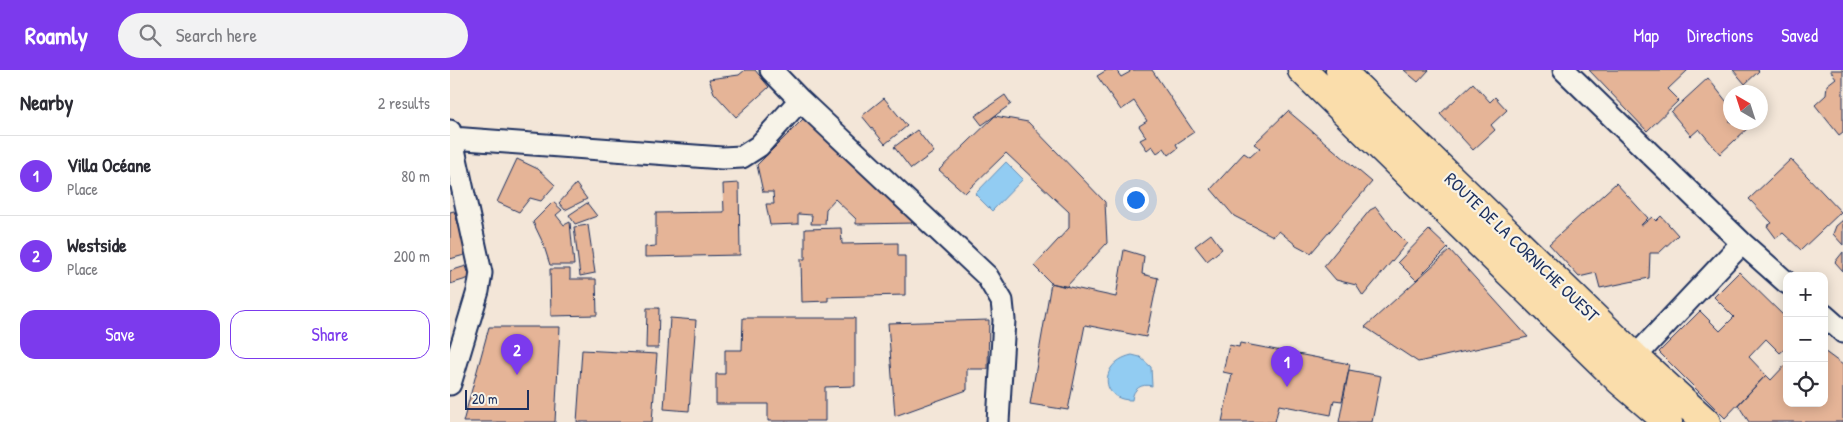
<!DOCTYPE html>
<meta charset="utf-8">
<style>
body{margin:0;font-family:"Patrick Hand",sans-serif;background:#f2f2f3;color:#2b2b33}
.controls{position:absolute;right:15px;bottom:15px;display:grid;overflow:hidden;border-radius:10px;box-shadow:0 2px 12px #0003}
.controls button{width:45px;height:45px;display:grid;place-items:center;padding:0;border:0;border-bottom:1px solid #e1e1e2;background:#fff;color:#2b2b33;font:25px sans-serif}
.compass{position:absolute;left:1273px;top:15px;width:45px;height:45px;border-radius:50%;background:#fff;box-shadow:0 2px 12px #0003;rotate:321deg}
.scale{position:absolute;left:15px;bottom:12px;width:64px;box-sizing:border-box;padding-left:5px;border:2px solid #1b2f5e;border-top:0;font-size:14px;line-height:18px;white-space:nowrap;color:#1b2f5e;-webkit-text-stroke:4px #f7f3e8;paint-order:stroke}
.you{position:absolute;left:685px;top:129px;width:18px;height:18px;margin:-12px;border:4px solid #fff;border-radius:50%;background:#1a73e8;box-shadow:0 0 0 8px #1a73e833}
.badge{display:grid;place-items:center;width:32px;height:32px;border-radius:50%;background:#7c3aed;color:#fff;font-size:16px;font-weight:700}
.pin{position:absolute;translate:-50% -41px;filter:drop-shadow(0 1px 2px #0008)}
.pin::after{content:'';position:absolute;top:26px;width:18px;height:15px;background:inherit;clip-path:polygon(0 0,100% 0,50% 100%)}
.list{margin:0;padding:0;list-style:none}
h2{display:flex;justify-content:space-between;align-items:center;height:65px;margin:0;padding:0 20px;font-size:21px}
h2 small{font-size:16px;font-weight:400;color:#7c7c81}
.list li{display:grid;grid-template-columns:32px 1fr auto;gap:15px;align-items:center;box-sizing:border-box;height:80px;padding:0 20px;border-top:1px solid #e1e1e2}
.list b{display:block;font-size:19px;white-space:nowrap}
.list p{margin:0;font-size:16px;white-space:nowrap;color:#7c7c81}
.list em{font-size:16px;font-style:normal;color:#7c7c81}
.actions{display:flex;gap:10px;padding:15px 20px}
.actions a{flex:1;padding:11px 0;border:1px solid #7c3aed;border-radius:15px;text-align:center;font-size:18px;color:#7c3aed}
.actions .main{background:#7c3aed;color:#fff}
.icon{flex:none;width:28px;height:28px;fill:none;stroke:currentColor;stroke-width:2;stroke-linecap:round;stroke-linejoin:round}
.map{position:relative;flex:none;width:1393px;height:352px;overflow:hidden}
header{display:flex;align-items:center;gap:30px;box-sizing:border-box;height:70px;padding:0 25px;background:#7c3aed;color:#fff}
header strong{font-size:24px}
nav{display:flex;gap:28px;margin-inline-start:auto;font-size:18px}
.search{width:350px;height:45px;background:#f2f2f3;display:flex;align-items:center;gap:12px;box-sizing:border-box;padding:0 18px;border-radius:28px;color:#7c7c81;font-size:19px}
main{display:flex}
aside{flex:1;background:#fff}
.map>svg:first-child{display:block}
.water{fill:#92ccf2;stroke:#628db7}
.building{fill:#e5b497;stroke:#1b2f5e}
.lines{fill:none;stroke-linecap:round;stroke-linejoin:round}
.street-casing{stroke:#1b2f5e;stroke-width:25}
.highway-casing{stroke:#1b2f5e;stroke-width:31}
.street{stroke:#f7f3e8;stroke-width:21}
.highway{stroke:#faddab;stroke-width:28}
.labels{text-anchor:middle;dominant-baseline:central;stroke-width:4.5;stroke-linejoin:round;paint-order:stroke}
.street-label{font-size:18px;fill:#1b2f5e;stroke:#f7f3e8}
</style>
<header>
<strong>Roamly</strong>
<div class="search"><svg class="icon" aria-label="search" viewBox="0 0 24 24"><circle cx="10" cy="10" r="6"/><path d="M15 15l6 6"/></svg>Search here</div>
<nav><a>Map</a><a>Directions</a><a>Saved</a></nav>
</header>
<main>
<aside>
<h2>Nearby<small>2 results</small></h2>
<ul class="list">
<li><span class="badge">1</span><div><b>Villa Océane</b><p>Place</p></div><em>80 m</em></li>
<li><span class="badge">2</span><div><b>Westside</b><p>Place</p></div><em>200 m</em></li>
</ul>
<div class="actions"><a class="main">Save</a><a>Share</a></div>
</aside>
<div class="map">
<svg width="1393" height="352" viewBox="0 0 1393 352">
<rect width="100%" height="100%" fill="#f3e6d8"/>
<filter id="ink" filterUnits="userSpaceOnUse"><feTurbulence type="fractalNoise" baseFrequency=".02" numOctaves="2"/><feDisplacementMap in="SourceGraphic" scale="10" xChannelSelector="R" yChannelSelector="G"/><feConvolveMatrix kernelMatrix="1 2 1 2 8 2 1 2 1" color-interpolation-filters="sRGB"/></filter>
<g filter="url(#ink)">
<path class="water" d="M556,92L573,109L542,141L525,124Z
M682,285L690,287L701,297L702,316C691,313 683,319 682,330C649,331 649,292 682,285Z"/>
<path class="building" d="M295,0H305L319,17L286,47L264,23L259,9L289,5Z
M657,0H666L671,7L680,2L679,0H702L744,62L726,74L728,78L719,85L714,78L707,83L702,76L697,80L690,70L696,67L689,56L697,51L684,31L671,40L647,6Z
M954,0H979L968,12Z
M1139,0H1238L1218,19L1229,30L1197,61Z
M1283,0H1308L1309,1L1295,14Z
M1380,0H1393V62L1389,65L1365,35L1376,25L1377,15L1386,8Z
M1258,8L1280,36V52H1293L1298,58L1270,84L1249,59L1241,66L1221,42Z
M1023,13L1040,32L1045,27L1057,40L1041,55L1045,60L1023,80L990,44Z
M555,25L561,34L532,55L525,46Z
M434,28L457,56L435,74L412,46Z
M838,41L922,112L861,183L846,175L829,161L823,166L784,146L761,119L794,83L800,87L810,78L804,74Z
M356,46L466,153L406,154V149L385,129L376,139L375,154H361L362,145L348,144V154L320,155L316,134H324L323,122H313L307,95Z
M545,46L578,52L655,132L657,173L616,217L601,213L584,196L619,158V142L556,83L515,123L489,100Z
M467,60L484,82L461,99L444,77Z
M67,89L88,99L105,115L91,131L80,128L69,142L47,132Z
M1341,89L1391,142L1351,180L1333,163L1326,168L1317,156L1322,153L1299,129Z
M289,113L290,185L195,187V177L206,176V143L274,142L273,114Z
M1166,113L1198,148L1191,155V156L1202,147L1206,151L1211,146L1228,165L1209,183H1200L1199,208L1150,218L1146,203L1129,207L1099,174Z
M126,114L137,129L115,140L109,133Z
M103,132L112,140L106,145L114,155L120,152L124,195H100L93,173L83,152Z
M137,133L147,146L125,154L119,145Z
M926,137L942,158L957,173L913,226L906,215L886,210L874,196L920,140Z
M4,141L18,184L0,189V142Z
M1393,150V175L1383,164L1386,156Z
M138,155L145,203L130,206L124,157Z
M391,158L392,174L448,173V186H455V225L378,227V231L352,232L351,189H355V159Z
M979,160L998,178L966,210L948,192Z
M761,164L772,179L757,191L745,176Z
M674,180L694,186L692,204L708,208L696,267L635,255L618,340L580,334L601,213L666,227Z
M1000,180L1078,267L968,292L915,257Z
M1393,182V201L1385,192Z
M16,196L20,208L0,214V201Z
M100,199H120V209H146L147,245L101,246Z
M1289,202L1337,249V277L1330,283L1316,269L1299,287L1316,305L1275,348L1209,282L1250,241L1270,261L1284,247L1264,227Z
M197,238H209L208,278H196Z
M220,248L246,250L239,341L214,339Z
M293,248H405V316L375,317V351H318V334H266V304H275V280H292Z
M539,250L538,299H517V320L445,346L438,253Z
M39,257H110L105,352H13Z
M790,273L900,294L892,331L884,330L881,345L829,335L825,352H772L782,304L773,302L779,275L789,277Z
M132,280L207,284L202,352H127Z
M1374,281L1393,295V352H1299L1288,335L1316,305L1321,310L1337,293V333H1374Z
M899,300L931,306L922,352H889Z"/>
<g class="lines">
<g class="street-casing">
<path id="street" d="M321,0L350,30L537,206L552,231L554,250L548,352
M1114,0L1292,173L1337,213
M0,61L31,203L28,221L0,314
M2,68L272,88L292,87L309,76L350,30
M1374,245L1393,262
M1185,287L1292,173"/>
</g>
<g class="highway-casing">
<path id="highway" d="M852,0L1169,310L1218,352
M890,0L1185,287L1256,352"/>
</g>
<use href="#street" class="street"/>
<use href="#highway" class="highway"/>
</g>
</g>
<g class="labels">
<g class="street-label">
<text transform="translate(1072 177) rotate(44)">ROUTE DE LA CORNICHE OUEST</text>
</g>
</g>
</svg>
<div class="controls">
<button>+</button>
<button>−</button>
<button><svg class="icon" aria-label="locate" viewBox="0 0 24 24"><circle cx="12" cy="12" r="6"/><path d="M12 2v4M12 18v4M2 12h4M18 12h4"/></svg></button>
</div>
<svg class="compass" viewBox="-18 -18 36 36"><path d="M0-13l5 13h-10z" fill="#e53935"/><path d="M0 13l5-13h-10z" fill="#7c7c81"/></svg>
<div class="scale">20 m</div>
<div class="you"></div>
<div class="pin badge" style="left:837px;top:317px">1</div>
<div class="pin badge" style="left:67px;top:305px">2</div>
</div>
</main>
